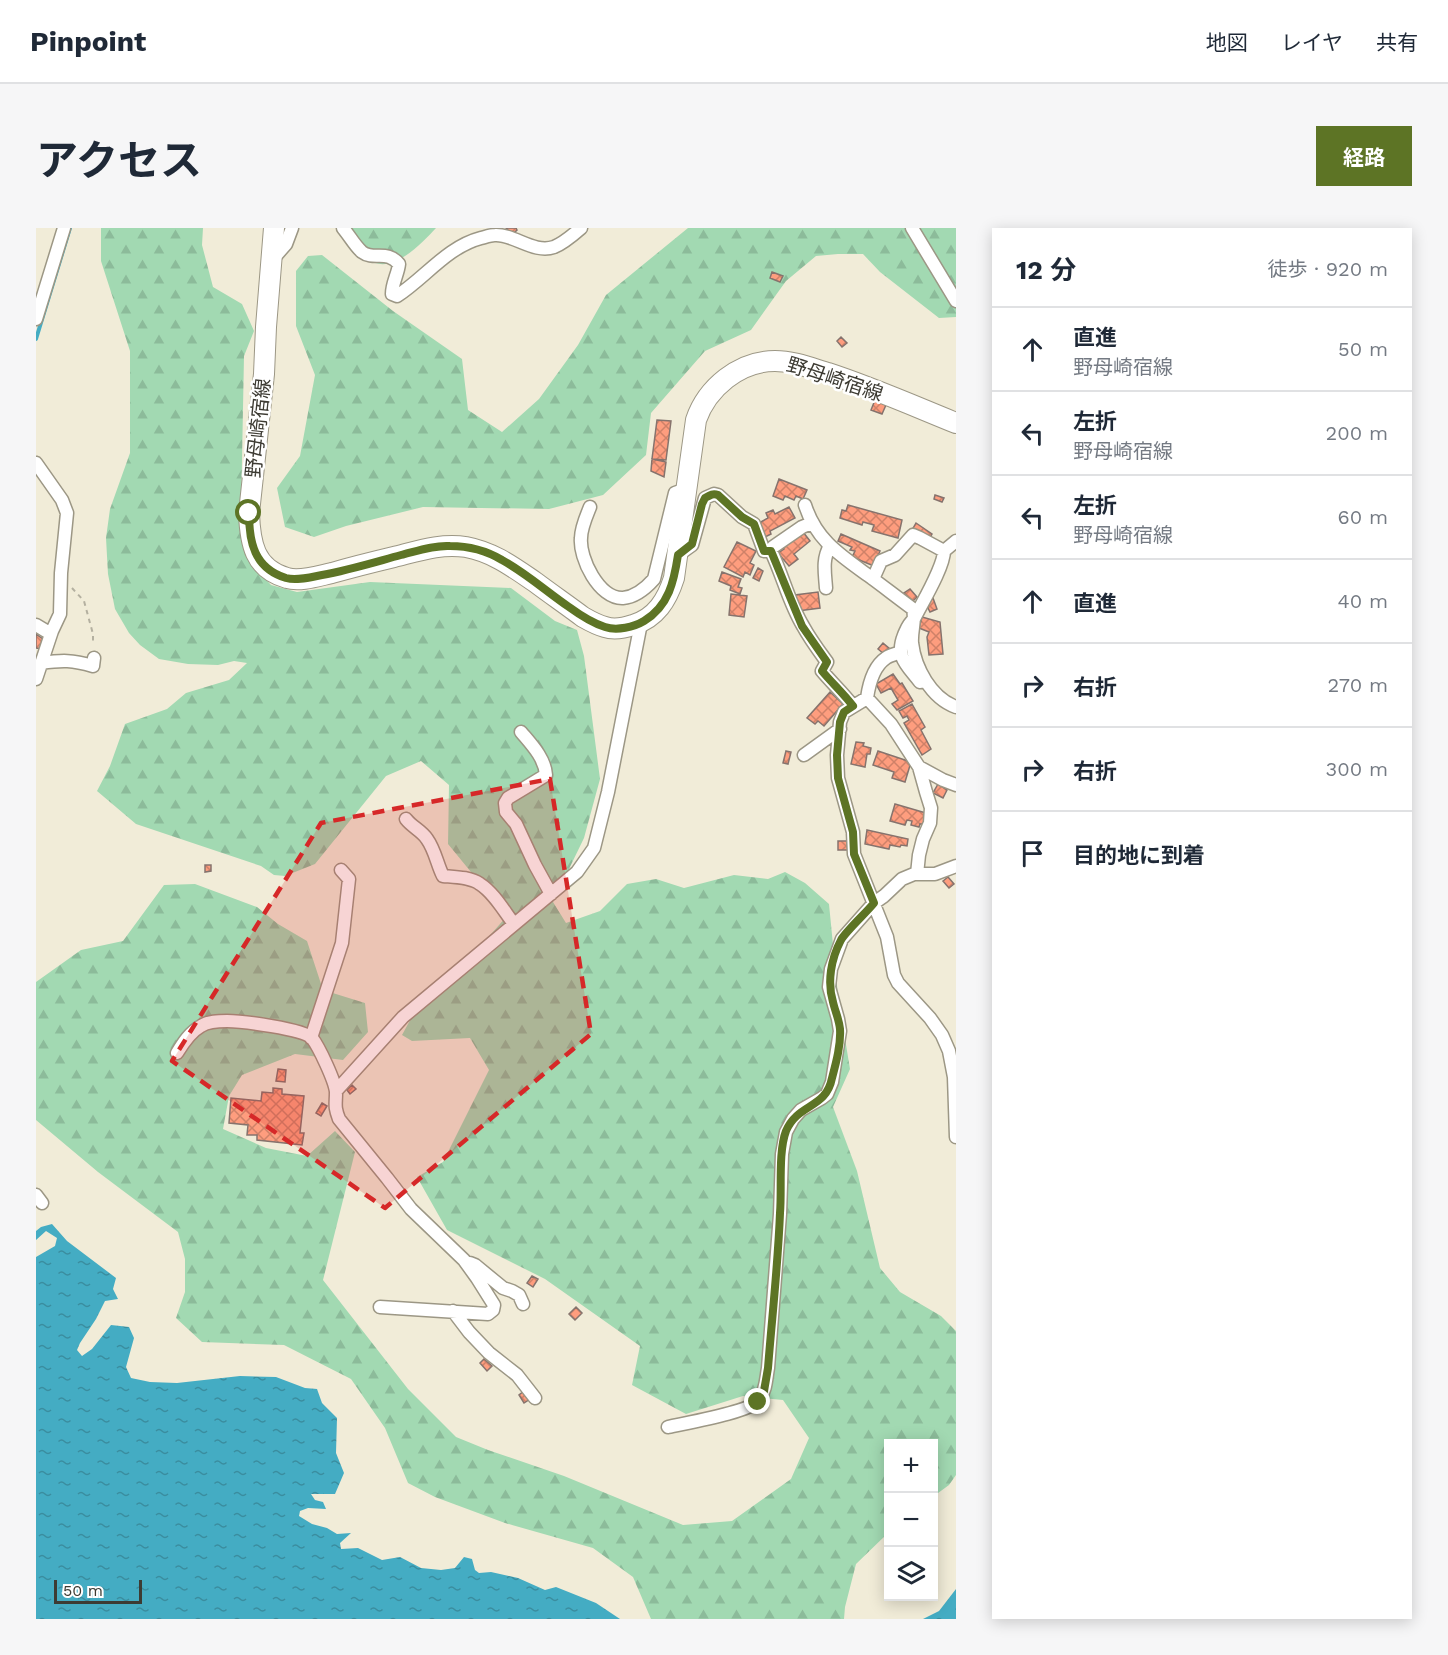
<!DOCTYPE html>
<html lang="ja">
<meta charset="utf-8">
<style>
body{margin:0;font-family:"Work Sans","Noto Sans JP",sans-serif;background:#f6f6f7;color:#1f2937}
.controls{position:absolute;right:18px;bottom:18px;display:grid;overflow:hidden;border-radius:0px;box-shadow:0 3px 15px #0003}
.controls button{width:54px;height:54px;display:grid;place-items:center;padding:0;border:0;border-bottom:2px solid #e0e1e3;background:#fff;color:#1f2937;font:30px sans-serif}
.scale{position:absolute;left:18px;bottom:15px;width:88px;box-sizing:border-box;padding-left:6px;border:3px solid #3d3b33;border-top:0;font-size:16px;line-height:21px;white-space:nowrap;color:#3d3b33;-webkit-text-stroke:4px #fff;paint-order:stroke}
.stop{position:absolute;width:18px;height:18px;margin:-14px;border:4px solid #5d7425;border-radius:50%;background:#fff}
.stop.end{background:#5d7425;border-color:#fff;box-shadow:0 2px 6px #0008}
.list{margin:0;padding:0;list-style:none}
h2{display:flex;justify-content:space-between;align-items:center;height:78px;margin:0;padding:0 24px;font-size:26px}
h2 small{font-size:20px;font-weight:400;color:#747a83}
.list li{display:grid;grid-template-columns:39px 1fr auto;gap:18px;align-items:center;box-sizing:border-box;height:84px;padding:0 24px;border-top:2px solid #e0e1e3}
.list b{display:block;font-size:22px;white-space:nowrap}
.list p{margin:0;font-size:20px;white-space:nowrap;color:#747a83}
.list em{font-size:20px;font-style:normal;color:#747a83}
.icon{flex:none;width:33px;height:33px;fill:none;stroke:currentColor;stroke-width:2;stroke-linecap:round;stroke-linejoin:round}
.map{position:relative;flex:none;width:920px;height:1391px;overflow:hidden;border-radius:0px}
header{display:flex;align-items:center;gap:36px;box-sizing:border-box;height:84px;padding:0 30px;background:#fff;border-bottom:2px solid #e0e1e3}
header strong{font-size:28px}
nav{display:flex;gap:33px;margin-inline-start:auto;font-size:21px}
.intro{display:flex;align-items:center;justify-content:space-between;box-sizing:border-box;height:144px;padding:0 36px}
h1{margin:0;font-size:42px}
.button{padding:15px 27px;border-radius:0px;background:#5d7425;color:#fff;font-size:21px;font-weight:700}
main{display:flex;gap:36px;padding:0 36px}
aside{flex:1;background:#fff;border-radius:0px;box-shadow:0 3px 15px #0003}
.map>svg:first-child{display:block}
.forest{fill:url(#forest-firs)}
.water{fill:url(#water-ripples)}
.lines{fill:none;stroke-linecap:round;stroke-linejoin:round}
.stream{stroke:#44acc3;stroke-width:4}
.building{fill:url(#building-cross-hatch);stroke:#86736d;stroke-width:1.5}
.minor-casing{stroke:#9c9785;stroke-width:15}
.primary-casing{stroke:#9c9785;stroke-width:22}
.path{stroke:#b4b0a0;stroke-width:2;stroke-dasharray:4.5 4.5;stroke-linecap:butt}
.minor{stroke:#fff;stroke-width:12}
.primary{stroke:#fff;stroke-width:20}
.route{stroke:#5d7425;stroke-width:8}
.marked{fill:#d62828;fill-opacity:0.2;stroke:#d62828;stroke-width:4.5;stroke-dasharray:12 8;stroke-linejoin:round}
.labels{text-anchor:middle;dominant-baseline:central;stroke-width:5;stroke-linejoin:round;paint-order:stroke}
.street-label{font-size:20px;fill:#3d3b33;stroke:#fff}
</style>
<header>
<strong>Pinpoint</strong>
<nav><a>地図</a><a>レイヤ</a><a>共有</a></nav>
</header>
<div class="intro"><h1>アクセス</h1><a class="button">経路</a></div>
<main>
<div class="map">
<svg width="920" height="1391" viewBox="0 0 920 1391">
<defs>
<pattern id="forest-firs" width="22" height="20" patternUnits="userSpaceOnUse" patternTransform="scale(1.5)"><rect width="22" height="20" fill="#a2d9b2"/><path d="M5 1l3.5 6h-7zM16 11l3.5 6h-7z" fill="#8cbb9a"/></pattern>
<pattern id="water-ripples" width="26" height="14" patternUnits="userSpaceOnUse" patternTransform="scale(1.5)"><rect width="26" height="14" fill="#44acc3"/><path d="M2 4q2-2 4 0t4 0M15 11q2-2 4 0t4 0" fill="none" stroke="#3a8d9f"/></pattern>
<pattern id="building-cross-hatch" width="8" height="8" patternUnits="userSpaceOnUse" patternTransform="scale(1.5)"><rect width="8" height="8" fill="#fe9d7e"/><path d="M0 0l8 8M0 8l8-8" fill="none" stroke="#cf8168"/></pattern>
</defs>
<rect width="100%" height="100%" fill="#f1ecd8"/>
<path class="forest" d="M65,0H167L166,17L177,59L206,76L218,103L208,128L205,285L214,334L235,357L261,364L334,354L475,360L519,393L541,402L548,428L564,551L548,610L517,674L530,695L564,683L591,656L620,651L648,660L698,647L732,651L749,644L769,655L793,676L802,768L814,841L797,879L821,943L844,1040L864,1064L905,1088L920,1103V1247L913,1257L898,1268V1216H852V1305L820,1336L809,1379L808,1391H615L597,1349L557,1320L469,1295L399,1269L372,1255L349,1200L315,1151L248,1117L166,1114L140,1090L149,1064V1031L142,1004L62,944L0,892V754L45,722L87,713L128,657L159,656L221,679L242,696L271,713L287,762L329,775L332,804L307,832L259,826L206,847L193,868L187,901L230,920L271,928L299,903L319,924L287,1052L372,1161L420,1209L452,1222L528,1248L647,1297L696,1293L755,1251L773,1210L747,1172L707,1168L650,1186L596,1157L604,1118L509,1051L411,1002L381,949L407,934L453,842L434,810L376,813L366,807L378,785L404,764L471,688L412,616L413,557L385,533L350,548L279,636L249,648L238,647L225,638L100,596L61,563L74,538L89,496L131,481L150,465L193,452L211,435L198,433L182,437L152,436L123,431L104,417L93,405L79,381L72,346L70,310L74,281L94,225V123L65,33Z
M302,0H400C386,15 355,49 332,31C321,23 312,10 302,0Z
M652,0H920V89L903,90L844,44L827,26H802L780,28L750,53L715,102L669,123L615,185L610,227L567,267L513,281L387,279L310,298L278,309L249,299L241,260L264,228L279,147L260,98V43L272,28L286,27L357,83L426,131L432,182L466,204L503,171L542,117L570,67Z"/>
<path class="water" d="M16,996L31,1013L80,1050L77,1061L82,1071L69,1073L60,1091L44,1115L41,1122L46,1128L56,1121L75,1097L93,1099L98,1110L90,1139L95,1150L114,1154L141,1155L204,1148L240,1149L269,1160L281,1161L286,1175L301,1190L300,1225L308,1245L299,1266H275L279,1272L287,1274L290,1281L272,1280L264,1283L263,1288L276,1296L291,1300L301,1306L315,1305L304,1315L305,1321L322,1320L346,1332L364,1329L385,1340L405,1342L419,1340L428,1329L436,1331L439,1342L443,1345L455,1344L482,1350L509,1362L520,1359L560,1375L584,1391H0V1029L19,1018L21,1010L10,1003L0,1012V1003L5,999Z
M920,1361V1391H887L903,1383Z"/>
<g class="lines">
<path class="stream" d="M0,111L34,0"/>
</g>
<path class="building" d="M470,0H480L481,2L476,7Z
M736,44L747,48L744,54L734,50Z
M805,109L811,115L806,119L801,113Z
M839,172L850,177L846,186L835,182Z
M621,192L635,193L630,232L616,231Z
M616,231L630,234L628,249L615,243Z
M743,251L771,262L767,271L760,268L758,272L749,268L747,272L737,268Z
M899,267L908,270L906,274L898,271Z
M812,277L866,292L862,310L836,303L838,297L827,294L826,297L804,290L806,282L810,283Z
M753,279L759,290L734,303L735,306L729,309L723,295L732,290L730,285L737,282L739,286Z
M880,295L896,306L894,310L884,303L882,306L876,302Z
M767,304L774,313L758,326L762,331L753,338L742,325L748,321L747,319Z
M805,306L844,323L838,338L816,329L819,323L814,322L816,319L802,313Z
M701,314L720,323L714,335L718,337L714,347L709,344L707,349L688,339Z
M722,340L727,343L723,353L717,350Z
M686,344L705,351L702,359L706,360L704,366L694,362L695,358L683,353Z
M874,361L881,369L876,374L868,365Z
M782,364L784,380L762,383L759,367Z
M695,366L711,368L708,389L693,387Z
M897,370L901,381L894,384L889,374Z
M886,389L904,394L907,426L893,427L891,409L893,404L883,400Z
M0,406L7,411L6,421L0,420Z
M847,415L853,420L848,426L842,421Z
M857,446L864,456L866,455L877,473L861,482L856,476L862,472L855,460L845,465L840,456Z
M794,464L807,476L788,498L782,493L779,496L771,490Z
M876,476L889,499L885,502L895,521L886,527L868,495L873,492L871,488L867,490L863,483Z
M820,514L828,515L827,518L835,520L834,526H831L829,539L815,536Z
M750,523L755,524L752,536L747,535Z
M842,523L875,534L869,554L856,550L858,544L837,537Z
M902,556L911,562L907,570L897,565Z
M859,576L890,585L887,596H884L883,599L875,597L876,593L871,592L869,597L854,593Z
M831,602L872,611L871,618L865,617L864,619L854,617L853,621L829,616Z
M802,613H813L812,622H802Z
M169,637H175V643L169,644Z
M912,649L918,656L913,660L907,653Z
M242,841L250,842L249,854L240,853Z
M316,857L320,861L314,866L311,862Z
M237,860L246,861V866L268,868L264,905H268L266,917L221,912V907H211L212,897L193,895L195,870L225,873L226,864L237,865Z
M286,875L291,878L285,888L280,885Z
M496,1048L502,1051L497,1059L491,1055Z
M540,1079L546,1085L539,1092L533,1086Z
M448,1131L456,1138L451,1143L444,1135Z
M488,1163L494,1171L488,1175L483,1167Z"/>
<g class="lines">
<g class="minor-casing">
<path id="minor" d="M307,0C313,7 319,18 326,24C338,33 351,21 363,36C362,46 356,55 356,66L361,68C390,49 411,19 445,10C449,9 455,7 459,7C478,6 498,26 518,19C528,15 537,7 545,0
M876,0L920,73
M236,32L250,16L256,0
M0,91L28,0
M0,235L26,272L31,285L25,345L24,386L16,403L0,451
M769,277C780,312 804,327 833,348C848,359 862,370 877,381C880,392 875,403 876,415C879,440 895,470 920,479
M554,279C550,289 545,300 545,310C543,330 563,371 587,370C599,369 610,360 618,351L639,265L650,261
M735,323L737,319L766,299L776,295
M642,327L656,317L669,270L678,266L682,267L706,289L718,296L728,323H735C747,348 753,375 767,398C774,411 783,423 791,434L786,443C796,455 807,465 817,478
M837,351L845,333L859,327L877,307L884,310L908,323L920,313
M790,360C789,345 786,331 794,318
M0,397L15,406
M865,424C860,426 854,427 850,430C838,438 833,456 831,470L808,484L804,494L801,527L802,550L817,604L818,626L851,709L858,747L862,755L894,790L906,807L913,823L918,849L920,909
M5,435C27,432 36,432 57,438L58,430
M884,454C871,437 859,429 868,407C871,400 872,396 878,391C886,375 908,339 908,323
M831,470L855,496L883,539L890,564L895,580L894,595L887,611L883,627L881,646
M485,504C495,516 509,530 510,547L472,570L469,575L470,584L480,596L499,637L515,666
M768,527L804,501
M883,539L907,552L920,557
M370,591C376,599 386,603 391,611C399,622 401,636 407,648C419,649 434,649 444,656C458,665 468,683 478,696
M275,810L306,715L313,651L305,642
M141,825C147,815 154,804 165,798C172,793 183,793 191,793C206,793 267,801 276,810C283,819 299,853 300,864C300,877 298,878 303,891L351,950L375,981L428,1032L441,1050L458,1077L457,1082L452,1086L344,1079
M300,863L367,789L541,644L558,620L572,564L605,395
M0,967L6,975
M434,1035L439,1037L467,1060L476,1063L483,1067L487,1076
M417,1083L433,1104L453,1125L481,1147L499,1170
M632,1199C649,1195 715,1184 723,1172C730,1163 730,1151 732,1140L744,986L746,926L750,904L757,891L765,882L786,870L791,866L796,854L804,803L802,791L793,759L795,741L806,711L838,675L848,668L866,651L878,646H899L920,638"/>
</g>
<g class="primary-casing">
<path id="primary" d="M238,0L230,99L228,146L213,285C214,314 218,341 251,350C264,354 282,348 296,345C317,339 337,334 358,329C382,323 405,315 430,319C457,324 477,339 499,354C515,366 531,377 547,389C554,393 561,397 569,399C578,402 588,400 597,397C620,390 631,372 638,350L660,192C671,160 703,133 739,133C757,133 775,140 792,145C835,159 878,178 920,195"/>
</g>
<path class="path" d="M36,360L48,373L57,406V417"/>
<use href="#minor" class="minor"/>
<use href="#primary" class="primary"/>
</g>
<g class="lines">
<path class="route" d="M213,285C213,314 218,340 250,350C261,353 275,349 286,347C313,342 339,334 365,327C381,323 398,317 414,318C433,318 451,323 466,332C490,345 511,364 533,379C544,387 556,395 569,399C581,403 598,399 608,393C633,378 638,353 642,327L656,316L666,276L669,270C674,267 677,265 682,267L706,289L718,296L728,323H735L766,398L791,434L786,443C796,455 807,465 817,478L808,484L804,494L801,527L802,550L817,604L818,626L838,675C830,685 810,703 805,712C795,731 791,754 797,774C799,783 803,791 804,801C805,817 800,835 796,850C790,881 762,875 750,903C742,924 746,962 744,985C742,1037 736,1089 732,1140L728,1163L722,1174"/>
</g>
<path class="marked" d="M514,551L555,806L349,980L136,833L285,595Z"/>
<g class="labels">
<g class="street-label">
<text transform="translate(799 151) rotate(18)">野母崎宿線</text>
<text transform="translate(222 200) rotate(-84)">野母崎宿線</text>
</g>
</g>
</svg>
<div class="controls">
<button>+</button>
<button>−</button>
<button><svg class="icon" aria-label="layers" viewBox="0 0 24 24"><path d="M12 4l9 5-9 5-9-5zM3 14l9 5 9-5"/></svg></button>
</div>
<div class="scale">50 m</div>
<div class="stop" style="left:213px;top:285px"></div>
<div class="stop end" style="left:722px;top:1174px"></div>
</div>
<aside>
<h2>12 分<small>徒歩 · 920 m</small></h2>
<ul class="list">
<li><svg class="icon" aria-label="ahead" viewBox="0 0 24 24"><path d="M12 20V5M6 11l6-6 6 6"/></svg><div><b>直進</b><p>野母崎宿線</p></div><em>50 m</em></li>
<li><svg class="icon" aria-label="left" viewBox="0 0 24 24"><path d="M17 20v-9H6M10 6l-5 5 5 5"/></svg><div><b>左折</b><p>野母崎宿線</p></div><em>200 m</em></li>
<li><svg class="icon" aria-label="left" viewBox="0 0 24 24"><path d="M17 20v-9H6M10 6l-5 5 5 5"/></svg><div><b>左折</b><p>野母崎宿線</p></div><em>60 m</em></li>
<li><svg class="icon" aria-label="ahead" viewBox="0 0 24 24"><path d="M12 20V5M6 11l6-6 6 6"/></svg><div><b>直進</b></div><em>40 m</em></li>
<li><svg class="icon" aria-label="right" viewBox="0 0 24 24"><path d="M7 20v-9h11M14 6l5 5-5 5"/></svg><div><b>右折</b></div><em>270 m</em></li>
<li><svg class="icon" aria-label="right" viewBox="0 0 24 24"><path d="M7 20v-9h11M14 6l5 5-5 5"/></svg><div><b>右折</b></div><em>300 m</em></li>
<li><svg class="icon" aria-label="arrive" viewBox="0 0 24 24"><path d="M6 21V4h12l-3 4 3 4H6"/></svg><div><b>目的地に到着</b></div></li>
</ul>
</aside>
</main>
